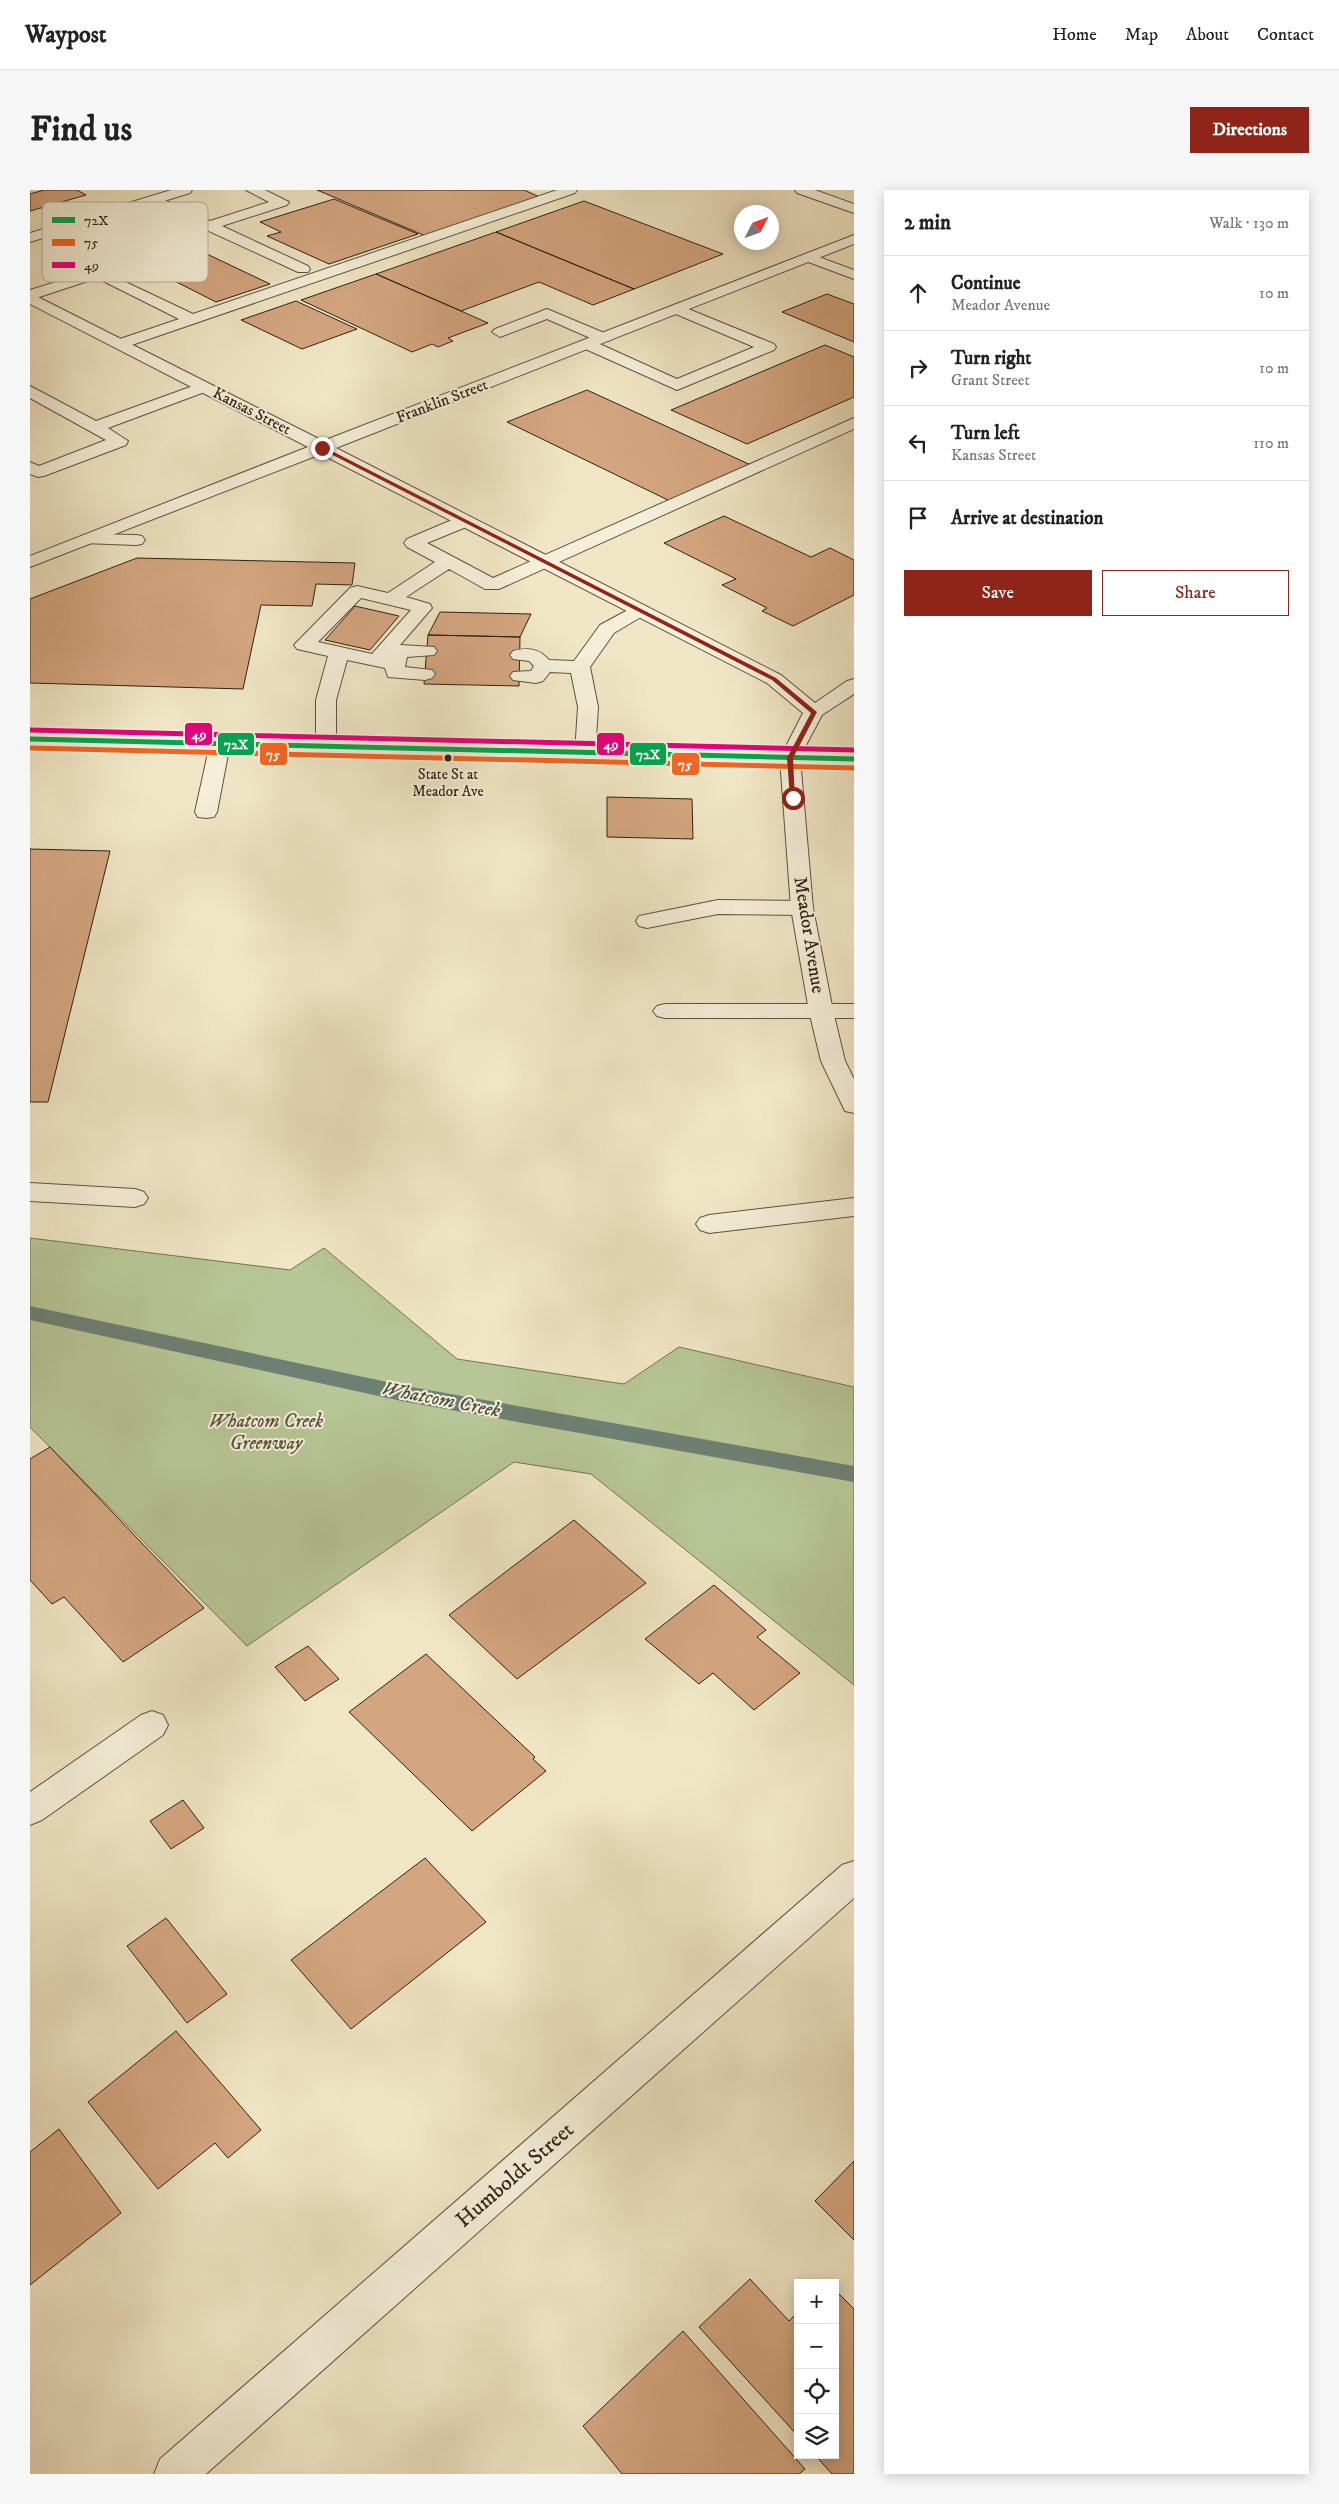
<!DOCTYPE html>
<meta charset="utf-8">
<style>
body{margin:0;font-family:"IM FELL DW Pica",serif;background:#f6f6f6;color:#222}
.controls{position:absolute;right:15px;bottom:15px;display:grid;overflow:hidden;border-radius:0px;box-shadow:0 2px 12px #0003}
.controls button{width:45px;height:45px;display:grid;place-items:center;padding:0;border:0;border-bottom:1px solid #e0e0e0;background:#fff;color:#222;font:25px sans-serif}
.compass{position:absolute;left:704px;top:15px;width:45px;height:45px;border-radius:50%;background:#fff;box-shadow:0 2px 12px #0003;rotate:48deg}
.stop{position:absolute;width:15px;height:15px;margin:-11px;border:4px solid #8f2418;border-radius:50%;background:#fff}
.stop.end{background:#8f2418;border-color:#fff;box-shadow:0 1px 5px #0008}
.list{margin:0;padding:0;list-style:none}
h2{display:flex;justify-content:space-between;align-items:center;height:65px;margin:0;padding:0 20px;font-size:21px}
h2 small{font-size:16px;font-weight:400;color:#767676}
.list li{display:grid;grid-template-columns:32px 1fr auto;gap:15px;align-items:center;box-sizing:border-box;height:75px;padding:0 20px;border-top:1px solid #e0e0e0}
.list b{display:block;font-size:19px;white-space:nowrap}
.list p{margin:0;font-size:16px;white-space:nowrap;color:#767676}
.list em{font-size:16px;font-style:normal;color:#767676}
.actions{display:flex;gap:10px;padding:15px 20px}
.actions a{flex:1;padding:11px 0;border:1px solid #8f2418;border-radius:0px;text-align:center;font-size:18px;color:#8f2418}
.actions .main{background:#8f2418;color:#fff}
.icon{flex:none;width:28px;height:28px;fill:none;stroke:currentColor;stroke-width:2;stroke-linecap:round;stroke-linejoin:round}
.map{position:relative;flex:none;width:824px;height:2284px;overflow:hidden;border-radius:0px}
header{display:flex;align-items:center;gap:30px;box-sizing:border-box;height:70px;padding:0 25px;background:#fff;border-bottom:1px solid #e0e0e0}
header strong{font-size:24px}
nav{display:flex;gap:28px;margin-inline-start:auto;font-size:18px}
.intro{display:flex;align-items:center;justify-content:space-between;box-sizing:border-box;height:120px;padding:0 30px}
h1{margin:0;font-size:35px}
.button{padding:12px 22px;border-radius:0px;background:#8f2418;color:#fff;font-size:18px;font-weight:700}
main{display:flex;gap:30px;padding:0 30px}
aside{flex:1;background:#fff;border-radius:0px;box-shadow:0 2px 12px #0003}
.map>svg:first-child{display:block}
.green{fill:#b7c696;stroke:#727454}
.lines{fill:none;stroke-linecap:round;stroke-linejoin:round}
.stream{fill:#6e8074;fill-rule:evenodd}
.building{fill:#d4a680;stroke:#2d2113}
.service-casing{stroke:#5e5240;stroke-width:2}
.minor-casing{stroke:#5e5240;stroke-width:2}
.tertiary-casing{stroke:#5e5240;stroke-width:2}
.secondary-casing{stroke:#2d2113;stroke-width:2}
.service{fill:#f5efd9;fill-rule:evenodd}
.minor{fill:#f5efd9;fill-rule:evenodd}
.tertiary{fill:#f5efd9;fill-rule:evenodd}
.secondary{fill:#f5efd9;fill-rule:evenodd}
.bus-1-casing{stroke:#f5efd9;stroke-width:8}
.bus-2-casing{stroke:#f5efd9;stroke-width:8}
.bus-3-casing{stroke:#f5efd9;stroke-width:8}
.bus-1{stroke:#00a651;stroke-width:5}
.bus-2{stroke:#f26522;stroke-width:5}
.bus-3{stroke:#e5007d;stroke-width:5}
.route{fill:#8f2418}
.bus-dot{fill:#2d2113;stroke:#f5efd9;stroke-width:2}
.labels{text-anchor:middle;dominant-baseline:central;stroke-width:4;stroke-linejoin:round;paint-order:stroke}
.far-bus-label{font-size:15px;fill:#2d2113;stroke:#f5efd9}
.far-street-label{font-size:16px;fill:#2d2113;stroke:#f5efd9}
.street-label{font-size:19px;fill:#2d2113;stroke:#f5efd9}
.park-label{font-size:19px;font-style:italic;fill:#56533a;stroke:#f5efd9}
.water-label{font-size:20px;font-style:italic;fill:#4e5143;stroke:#f5efd9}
.near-street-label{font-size:22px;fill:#2d2113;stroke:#f5efd9}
.key{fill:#f5efd9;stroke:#b9b19e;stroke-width:1}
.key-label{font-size:14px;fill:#2d2113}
.line-badge{stroke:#f5efd9;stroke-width:2}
.badge-label{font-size:14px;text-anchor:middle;font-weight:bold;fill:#fff}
</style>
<header>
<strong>Waypost</strong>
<nav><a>Home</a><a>Map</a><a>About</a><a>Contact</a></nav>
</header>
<div class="intro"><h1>Find us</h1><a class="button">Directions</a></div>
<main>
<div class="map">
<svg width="824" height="2284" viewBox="0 0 824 2284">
<rect width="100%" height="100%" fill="#f0e6c5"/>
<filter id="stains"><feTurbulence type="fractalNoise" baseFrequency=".004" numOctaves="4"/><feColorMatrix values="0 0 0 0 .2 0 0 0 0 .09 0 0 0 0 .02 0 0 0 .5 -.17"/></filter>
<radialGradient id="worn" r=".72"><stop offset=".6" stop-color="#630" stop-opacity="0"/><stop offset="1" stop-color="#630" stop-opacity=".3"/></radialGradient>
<path class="green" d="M0,1048L260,1080L294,1058L427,1169L594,1194L649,1157L824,1197V1495L561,1284L484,1272L217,1456L0,1237Z"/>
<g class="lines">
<path class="stream" d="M0,1116L376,1196L824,1276V1292L376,1212L0,1130Z"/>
</g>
<path class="building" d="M14,0H47L56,5L0,21V4Z
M287,0H494L512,8L398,47Z
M304,9L388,44L299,74L237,46L251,42L230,32Z
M554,11L693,64L604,99L466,42Z
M466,42L604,99L563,115L509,92L431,121L346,84Z
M160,56L240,94L186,112L107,72Z
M346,84L431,121L458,133L418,148L423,151L408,157L402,154L382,162L271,110Z
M797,104L824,114V152L752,122Z
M266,111L327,139L272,159L211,130Z
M795,155L824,167V207L717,254L641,220Z
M557,200L723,276L642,312L477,232Z
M694,326L781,367L800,358L824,370V405L763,436L732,421L737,418L692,395L706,389L634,353Z
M107,368L325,373L322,395L286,394L282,416L231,415L213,499L0,493V409Z
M325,416L369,426L340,460L295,450Z
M410,422L501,424L490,447L398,445Z
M398,445L490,447L489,496L394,494Z
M577,607L662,609L663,649L577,647Z
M0,659L80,661L18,912H0Z
M20,1257L174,1418L93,1472L34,1407L22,1414L0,1390V1269Z
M544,1330L616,1393L487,1489L419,1425Z
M684,1395L736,1440L727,1447L770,1483L724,1520L683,1483L669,1494L615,1449Z
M278,1456L309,1489L275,1511L245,1477Z
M396,1464L505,1567L503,1569L516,1581L442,1641L319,1522Z
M153,1610L174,1638L141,1659L120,1631Z
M395,1668L456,1732L321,1839L261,1770Z
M136,1728L197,1804L157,1833L97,1756Z
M146,1841L231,1940L198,1968L185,1953L128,1999L58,1912Z
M29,1939L91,2023L0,2095V1962Z
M824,1971V2050L785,2011Z
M720,2089L759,2131L768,2122V2246L669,2137Z
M805,2100L824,2119V2284H802L785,2265H805Z
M653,2141L775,2279L769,2284H592L553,2236Z"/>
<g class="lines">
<g class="service-casing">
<path id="service" d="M216,0H235L259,12L257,15L192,36L278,76L280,79L278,82H268L118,13L116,10L123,6L128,7L180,31L239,12Z
M527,0H547L545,3L90,159L84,157L82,154L84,151L149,129L67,88L0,110V100L68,79L163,124Z
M778,63L824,80V89L773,70L771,67Z
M646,114L744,154L746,157L744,160L647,200L551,157L549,154L551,151H563L647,189L724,157L641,122L638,119Z
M517,119L579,145L581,148L579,151H567L517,129L470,147L462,142L465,139Z
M174,192L182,197L180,200L78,238L98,251L96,255L14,286L8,287L0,284V272L9,276L76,250L0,208V196L66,231Z
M824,228V239L469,399H455L419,379L376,407L400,414L402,418L370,455L404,457L407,461L404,465L377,467L375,477L402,480L405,484L402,488L395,490L358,487L355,478L317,470L306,510V556L303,560L296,562L289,560L286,556V510L298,466L267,459L264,455L320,398L327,396L358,403L405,372L377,357L374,353L377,349L429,327H441L444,331L441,335L397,353L463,388ZM331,408L381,420L342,464L288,452Z
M59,344L106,345L112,346L115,350L112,354L106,355L53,353L50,349L53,345Z
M609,414L616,416L618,420L616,424L584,443L560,477L568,517L565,563L562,567L555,569L548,567L545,563L548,517L541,483L520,482L513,491L506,493L483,490L480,486L483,482L501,481L504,476L499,471L483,469L480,465L483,461C499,457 509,459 519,470L544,471L570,435Z
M190,548L197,550L200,554L187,622L184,627L176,628L168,627L165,622L180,554L183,550Z
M688,710L772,711L780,713L783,718L780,723L772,725L688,724L617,738L609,736L606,731L609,726Z
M635,814H824V828H635L627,826L623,821L627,816Z
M0,993L105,999L114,1002L118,1008L114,1014L105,1017L0,1011Z
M824,1008V1026L679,1043L670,1040L666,1034L670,1028L679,1025Z
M122,1521L133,1525L138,1535L133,1545L12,1630L0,1635V1602L111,1525Z"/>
</g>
<g class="minor-casing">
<path id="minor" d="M141,0H162L160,3L0,52V43Z
M824,45V54L306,258L751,485L785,513L817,491L824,489V504L792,525L767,572L760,574L753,572L750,568L773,523L737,493L291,264L0,377V366L278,257L0,114V103L293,251Z
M824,1671V1708L176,2284H124L130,2269L812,1675Z"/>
</g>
<g class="tertiary-casing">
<path id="tertiary" d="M765,0H785L824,14V23L767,3Z
M760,562L767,564L770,568L783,718L803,821L815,871L824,889V923L815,921L791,871L779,821L761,718L750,568L753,564Z"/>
</g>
<g class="secondary-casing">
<path id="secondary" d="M0,543L824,563V575L0,555Z"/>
</g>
<use href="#service" class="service"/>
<use href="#minor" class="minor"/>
<use href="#tertiary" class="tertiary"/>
<use href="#secondary" class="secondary"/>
<g class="bus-1-casing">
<path id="bus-1" d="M0,549L824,569"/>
</g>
<g class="bus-2-casing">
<path id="bus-2" d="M0,558L824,578"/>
</g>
<g class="bus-3-casing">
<path id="bus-3" d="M0,540L824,560"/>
</g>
<use href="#bus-1" class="bus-1"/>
<use href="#bus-2" class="bus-2"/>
<use href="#bus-3" class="bus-3"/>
</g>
<path class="route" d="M294,257L746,488L787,522L763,568L765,609L760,608L757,568L781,523L742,490L289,258Z"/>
<circle class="bus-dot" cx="418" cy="568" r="4.5"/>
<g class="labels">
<g class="far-bus-label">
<text x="418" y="584">State St at<tspan x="418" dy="17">Meador Ave</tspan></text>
</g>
<g class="far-street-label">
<text transform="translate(412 211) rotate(-21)">Franklin Street</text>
<text transform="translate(222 221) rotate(27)">Kansas Street</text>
</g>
<g class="street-label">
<text transform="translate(779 745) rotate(81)">Meador Avenue</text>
</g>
<g class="park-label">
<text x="236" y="1231">Whatcom Creek<tspan x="236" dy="22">Greenway</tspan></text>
</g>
<g class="water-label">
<text transform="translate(411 1210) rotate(11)">Whatcom Creek</text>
</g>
<g class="near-street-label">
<text transform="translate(485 1985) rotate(-41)">Humboldt Street</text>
</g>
</g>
<rect x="12" y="12" width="166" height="80" rx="8" class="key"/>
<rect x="22" y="27" width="23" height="6" fill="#00a651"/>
<rect x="22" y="49" width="23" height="7" fill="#f26522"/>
<rect x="22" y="72" width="23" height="6" fill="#e5007d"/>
<g class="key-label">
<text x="54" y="35">72X</text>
<text x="54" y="57">75</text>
<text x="54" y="80">49</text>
</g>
<g class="line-badge">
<rect x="154" y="532" width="29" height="24" rx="5" fill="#e5007d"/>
<rect x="187" y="542" width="38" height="24" rx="5" fill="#00a651"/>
<rect x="566" y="542" width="29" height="24" rx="5" fill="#e5007d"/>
<rect x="229" y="552" width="29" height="24" rx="5" fill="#f26522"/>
<rect x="599" y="552" width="38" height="24" rx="5" fill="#00a651"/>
<rect x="641" y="562" width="29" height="24" rx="5" fill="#f26522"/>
</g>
<g class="badge-label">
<text x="169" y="549">49</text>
<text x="206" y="559">72X</text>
<text x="581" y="559">49</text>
<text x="243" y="569">75</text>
<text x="618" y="569">72X</text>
<text x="655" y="579">75</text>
</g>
<rect width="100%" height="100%" filter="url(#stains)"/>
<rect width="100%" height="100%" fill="url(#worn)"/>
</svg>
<div class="controls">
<button>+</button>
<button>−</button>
<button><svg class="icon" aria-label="locate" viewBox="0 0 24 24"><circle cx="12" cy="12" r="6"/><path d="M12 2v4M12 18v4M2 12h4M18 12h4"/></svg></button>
<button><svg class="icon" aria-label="layers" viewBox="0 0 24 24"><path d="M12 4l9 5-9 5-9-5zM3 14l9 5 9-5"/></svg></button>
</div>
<svg class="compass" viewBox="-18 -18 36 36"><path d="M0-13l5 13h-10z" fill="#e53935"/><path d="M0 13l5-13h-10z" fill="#767676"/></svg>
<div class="stop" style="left:763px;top:608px"></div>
<div class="stop end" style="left:292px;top:258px"></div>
</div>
<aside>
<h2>2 min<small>Walk · 130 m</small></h2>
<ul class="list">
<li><svg class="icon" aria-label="ahead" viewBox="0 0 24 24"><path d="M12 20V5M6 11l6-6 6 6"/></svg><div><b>Continue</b><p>Meador Avenue</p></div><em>10 m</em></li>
<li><svg class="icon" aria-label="right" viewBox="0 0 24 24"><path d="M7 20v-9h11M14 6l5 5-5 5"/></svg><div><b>Turn right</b><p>Grant Street</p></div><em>10 m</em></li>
<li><svg class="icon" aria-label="left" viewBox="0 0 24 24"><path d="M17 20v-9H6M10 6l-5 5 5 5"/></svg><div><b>Turn left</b><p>Kansas Street</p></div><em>110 m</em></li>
<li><svg class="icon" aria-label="arrive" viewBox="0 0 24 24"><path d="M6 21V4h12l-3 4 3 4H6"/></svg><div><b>Arrive at destination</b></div></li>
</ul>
<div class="actions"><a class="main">Save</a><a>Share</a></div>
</aside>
</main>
